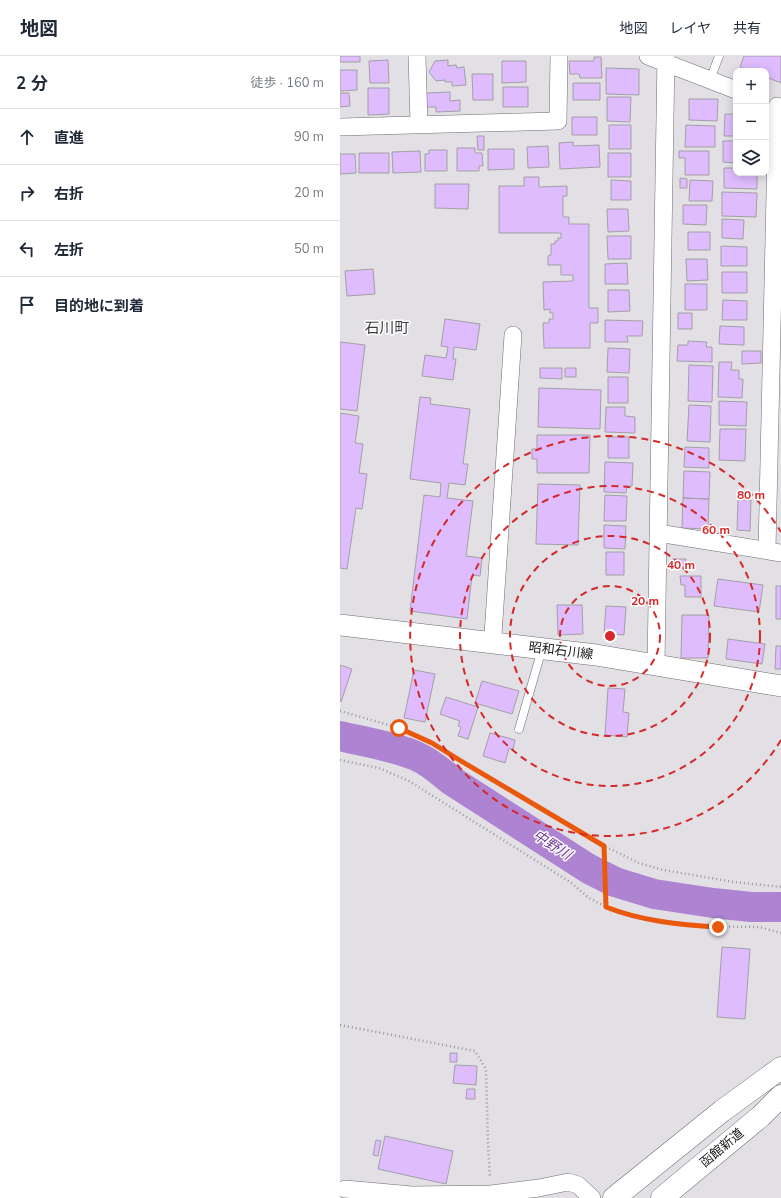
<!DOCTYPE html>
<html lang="ja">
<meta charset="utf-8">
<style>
body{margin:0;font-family:"Nunito Sans","Noto Sans JP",sans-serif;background:#f6f6f7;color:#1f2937}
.controls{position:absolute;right:12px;top:12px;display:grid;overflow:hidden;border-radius:8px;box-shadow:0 2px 10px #0003}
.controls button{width:36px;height:36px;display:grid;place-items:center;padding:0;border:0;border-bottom:1px solid #e0e1e3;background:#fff;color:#1f2937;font:20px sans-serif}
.stop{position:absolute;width:12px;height:12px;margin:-9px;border:3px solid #ea580c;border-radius:50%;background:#fff}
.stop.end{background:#ea580c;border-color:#fff;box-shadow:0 1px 4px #0008}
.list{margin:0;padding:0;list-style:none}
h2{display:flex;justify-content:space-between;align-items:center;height:52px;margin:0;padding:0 16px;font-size:17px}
h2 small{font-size:13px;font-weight:400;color:#747a83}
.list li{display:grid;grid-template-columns:26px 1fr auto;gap:12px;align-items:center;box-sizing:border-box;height:56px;padding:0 16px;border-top:1px solid #e0e1e3}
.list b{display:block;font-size:15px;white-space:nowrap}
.list em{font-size:13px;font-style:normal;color:#747a83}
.icon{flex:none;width:22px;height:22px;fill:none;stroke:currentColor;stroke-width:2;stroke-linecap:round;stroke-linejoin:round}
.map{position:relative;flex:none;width:441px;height:1142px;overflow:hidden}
header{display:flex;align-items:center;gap:24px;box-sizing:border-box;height:56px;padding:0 20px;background:#fff;border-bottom:1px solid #e0e1e3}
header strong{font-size:19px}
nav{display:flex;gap:22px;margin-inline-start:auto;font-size:14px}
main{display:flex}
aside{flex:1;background:#fff}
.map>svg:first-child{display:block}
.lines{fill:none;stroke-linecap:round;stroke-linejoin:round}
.river{stroke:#ad83d2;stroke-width:30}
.building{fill:#debcfe;stroke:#a2a0a5}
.service-casing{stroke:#6f6c71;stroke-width:9}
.minor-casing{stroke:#6f6c71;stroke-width:18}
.tertiary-casing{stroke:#6f6c71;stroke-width:22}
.trunk-casing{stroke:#6f6c71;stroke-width:23}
.path{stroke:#99979b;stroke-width:2.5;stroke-dasharray:1 3;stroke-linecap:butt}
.service{stroke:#fff;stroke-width:8}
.minor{stroke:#fff;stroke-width:17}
.tertiary{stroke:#fff;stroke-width:21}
.trunk{stroke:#fff;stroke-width:22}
.route{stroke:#ea580c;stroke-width:5}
.ring{fill:none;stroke:#d62828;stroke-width:2;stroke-dasharray:7 5}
.labels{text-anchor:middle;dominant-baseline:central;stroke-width:3;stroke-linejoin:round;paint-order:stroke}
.street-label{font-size:13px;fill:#161517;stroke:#fff}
.water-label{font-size:14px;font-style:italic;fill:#6d3795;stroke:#fff}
.quarter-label{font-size:15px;fill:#3e3c40;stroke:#fff}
.centre{fill:#d62828;stroke:#fff;stroke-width:2}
.ring-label{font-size:12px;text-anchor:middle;font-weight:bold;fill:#d62828;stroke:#fff;stroke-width:3;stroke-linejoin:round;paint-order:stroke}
</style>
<header>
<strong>地図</strong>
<nav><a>地図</a><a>レイヤ</a><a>共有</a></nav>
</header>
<main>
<aside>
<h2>2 分<small>徒歩 · 160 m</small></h2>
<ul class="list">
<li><svg class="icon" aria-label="ahead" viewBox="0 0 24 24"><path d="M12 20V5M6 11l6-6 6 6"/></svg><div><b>直進</b></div><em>90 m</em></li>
<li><svg class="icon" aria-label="right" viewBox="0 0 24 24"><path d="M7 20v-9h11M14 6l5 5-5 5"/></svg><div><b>右折</b></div><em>20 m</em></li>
<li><svg class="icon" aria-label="left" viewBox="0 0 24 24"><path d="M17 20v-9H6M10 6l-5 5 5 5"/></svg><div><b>左折</b></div><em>50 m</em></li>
<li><svg class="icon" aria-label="arrive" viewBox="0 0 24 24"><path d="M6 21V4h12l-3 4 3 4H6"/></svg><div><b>目的地に到着</b></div></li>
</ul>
</aside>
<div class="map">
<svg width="441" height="1142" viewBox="0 0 441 1142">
<rect width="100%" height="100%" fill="#e2dfe5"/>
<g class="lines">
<path class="river" d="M0,680C25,686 52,690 76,700C90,706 101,716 112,725L249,813L275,826L314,838L373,847L411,851H441"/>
</g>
<path class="building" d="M0,0H20V6H0Z
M404,0H441V27L426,21V15H409L400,11Z
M254,1H261L262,22H240L239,18H230L229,5H254Z
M48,4L49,27H30L29,5Z
M108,4V10L116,9L117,12L124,11L126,29L112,30V26H105V24L96,25L89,16L95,5Z
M162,5H186V26L162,27Z
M266,12L299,13V39L266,38Z
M0,14H17V34L0,35Z
M132,18H153V44H133Z
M233,27H260V44H233Z
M163,31H188V51H163Z
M28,32H49V58L28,59Z
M110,36V45L120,44V55L96,56V51H86V37Z
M0,37H9L10,50L0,51Z
M267,41H291L290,66L267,65Z
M349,43H378L377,65L349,64Z
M385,58H396V80H384Z
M232,61H257V79H232Z
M269,69H291V93H269Z
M346,69L375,70V91H345Z
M137,80H144V94H138Z
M383,85H396V107L383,106Z
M233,86V90L259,89L260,111L220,113L219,87Z
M208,90L209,111L188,112L187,91Z
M117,92H135V97H142L143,110H139V115H117Z
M148,93H174V113L148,114Z
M89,94H107V115H85V98H89Z
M80,95L81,116L53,117L52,96Z
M339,95H369V119H345V102H339Z
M19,97H49V117H19Z
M268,97H291V121H268Z
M0,98H15L16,117L0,118Z
M384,112H396V117H417V133L384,132Z
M184,121H199V131L227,130V140H223V161H229V168H249V252H258V267H250V292H204L203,267H209V263H213V257H210V253L204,254L203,226L233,225V219H221V209H208V200L211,199V188H215V185H218V182H221V177H159V130H184Z
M340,122L347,123V132H340Z
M271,124L291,125V144H271Z
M350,124L373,125L372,145H349Z
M95,128H129L128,153L95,152Z
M382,136L417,137L416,161L382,160Z
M343,149H367L366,169L343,168Z
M267,153H288L289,175L268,176Z
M382,163L404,164L403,183L382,182Z
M348,176H370V194H348Z
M267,180H291V203H268Z
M381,190L407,191V210H381Z
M346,203H367L368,224L347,225Z
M287,207L288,228H265V208Z
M33,213L35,238L7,240L5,215Z
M382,216H407V237H382Z
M345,228H367V254H345Z
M268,234H289L290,255L268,256Z
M383,244L407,245V264H382Z
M338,257H352V273H338Z
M105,263L140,268L136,294L114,291L113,303H116L113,324L82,320L85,299L106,302L108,291L101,290Z
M265,264L303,265L302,280H287L288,286H265Z
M380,270L404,271V289L379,288Z
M348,285L367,286L366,291H372V306L337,305L338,289H348Z
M0,286L25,289L17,355L0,353Z
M268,292L290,293L289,317L267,316Z
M402,295H421V307L402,308Z
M379,306H392L391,314H399V323H403L402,342L378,341Z
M349,309L373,310L372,346L348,345Z
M200,312H222V323L200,322Z
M225,312H236V321H225Z
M268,321H288V347H268Z
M199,332L261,334L260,373L198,371Z
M80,341L91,342L90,348L130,353L123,408H128L125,429L109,427L107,442L133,445L126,500L142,502L140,520L132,519L127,563L70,555L84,439L100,441L101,427L70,423Z
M379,345L407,346L406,370L379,369Z
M349,349L371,350L370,386L347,385Z
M266,351H285V360L295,361V377L265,376Z
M0,357L19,360L15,387L23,388L19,417L27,418L22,453L16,452L7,513L0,512Z
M380,373H406L405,405L379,404Z
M197,379H250L249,417H197V403H192V393H197Z
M268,381H289V402H268Z
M345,391L369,392V412L344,411Z
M265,406L293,407L292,430H287L286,437L264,436Z
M344,415L370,416L369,443L343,442Z
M198,428L240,429L238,489L196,488Z
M265,439L287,440L286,465H264Z
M343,442L369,443L368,473L342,472Z
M398,444H411L410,475L397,474Z
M264,469L286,470L285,493L264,492Z
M266,496H284V519H266Z
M332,503H346L345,511L332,510Z
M340,520H361V541H345V529H341Z
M378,523L423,529L419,556L374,550Z
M436,530H441V563H436Z
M217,549H242L243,578L218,579Z
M266,550L286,551L284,579L264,577Z
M342,559H369L368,602H341Z
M388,583L425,588L422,608L386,603Z
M436,590H441V613H435Z
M0,609L12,613L1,646L0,645Z
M74,614L95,618L85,666L64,662Z
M142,625L179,635L172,658L135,647Z
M268,632L285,633L283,656L289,657L287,681L265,679Z
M106,641L138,651L128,683L118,680L121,671L118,670L120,665L100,658Z
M150,677L175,684L173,694L169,692L165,707L143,700Z
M382,891L410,893L405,963L377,961Z
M110,997H117V1006H110Z
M115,1009L137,1010L136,1029L113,1027Z
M127,1033H135V1043H126Z
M45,1080L113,1095L106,1128L38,1113Z
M36,1084L41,1085L38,1100L33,1099Z"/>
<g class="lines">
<g class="service-casing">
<path id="service" d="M370,24L379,0
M179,673L202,593"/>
</g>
<g class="minor-casing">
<path id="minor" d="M77,0L79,68
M308,0L396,34
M0,71L218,65L219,0
M318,477L441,497
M427,494L437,50
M153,579L173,279
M316,609L326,0
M5,1133L72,1139L151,1138L199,1132L228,1126L238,1129L252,1142"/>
</g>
<g class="tertiary-casing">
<path id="tertiary" d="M0,569L256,599L441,630"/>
</g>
<g class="trunk-casing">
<path id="trunk" d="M274,1142L382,1055L441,1012
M322,1142L421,1060L441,1040"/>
</g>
<path class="path" d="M0,655L59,672L92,687L121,705L264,790L299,807L323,814L359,820L394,826L441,831
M0,704L39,712L69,725L230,826L249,842L266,851L282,857L315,864L357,870L419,871L441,877
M264,791L266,851
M0,969L135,995L146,1013L148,1088L150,1122"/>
<use href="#service" class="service"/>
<use href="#minor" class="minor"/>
<use href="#tertiary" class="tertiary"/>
<use href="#trunk" class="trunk"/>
</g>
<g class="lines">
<path class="route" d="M59,672L92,687L121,705L264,790L266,851C301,865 341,869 378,871"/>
</g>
<g class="ring">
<circle cx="270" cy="580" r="50"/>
<circle cx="270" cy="580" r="100"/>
<circle cx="270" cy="580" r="150"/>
<path d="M441 684A200 200 0 1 1 441 476"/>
</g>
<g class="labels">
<g class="street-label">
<text transform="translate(221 595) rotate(7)">昭和石川線</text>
<text transform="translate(382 1092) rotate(-40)">函館新道</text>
</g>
<g class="water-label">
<text transform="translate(212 789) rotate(33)">中野川</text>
</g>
<g class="quarter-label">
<text x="47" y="272">石川町</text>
</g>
</g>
<circle cx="270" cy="580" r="6" class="centre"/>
<g class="ring-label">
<text x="411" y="443">80 m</text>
<text x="376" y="478">60 m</text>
<text x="341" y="513">40 m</text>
<text x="305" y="549">20 m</text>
</g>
</svg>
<div class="controls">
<button>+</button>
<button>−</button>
<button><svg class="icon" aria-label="layers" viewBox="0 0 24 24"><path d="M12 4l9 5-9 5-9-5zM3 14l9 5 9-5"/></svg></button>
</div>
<div class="stop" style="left:59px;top:672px"></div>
<div class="stop end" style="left:378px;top:871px"></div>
</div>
</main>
